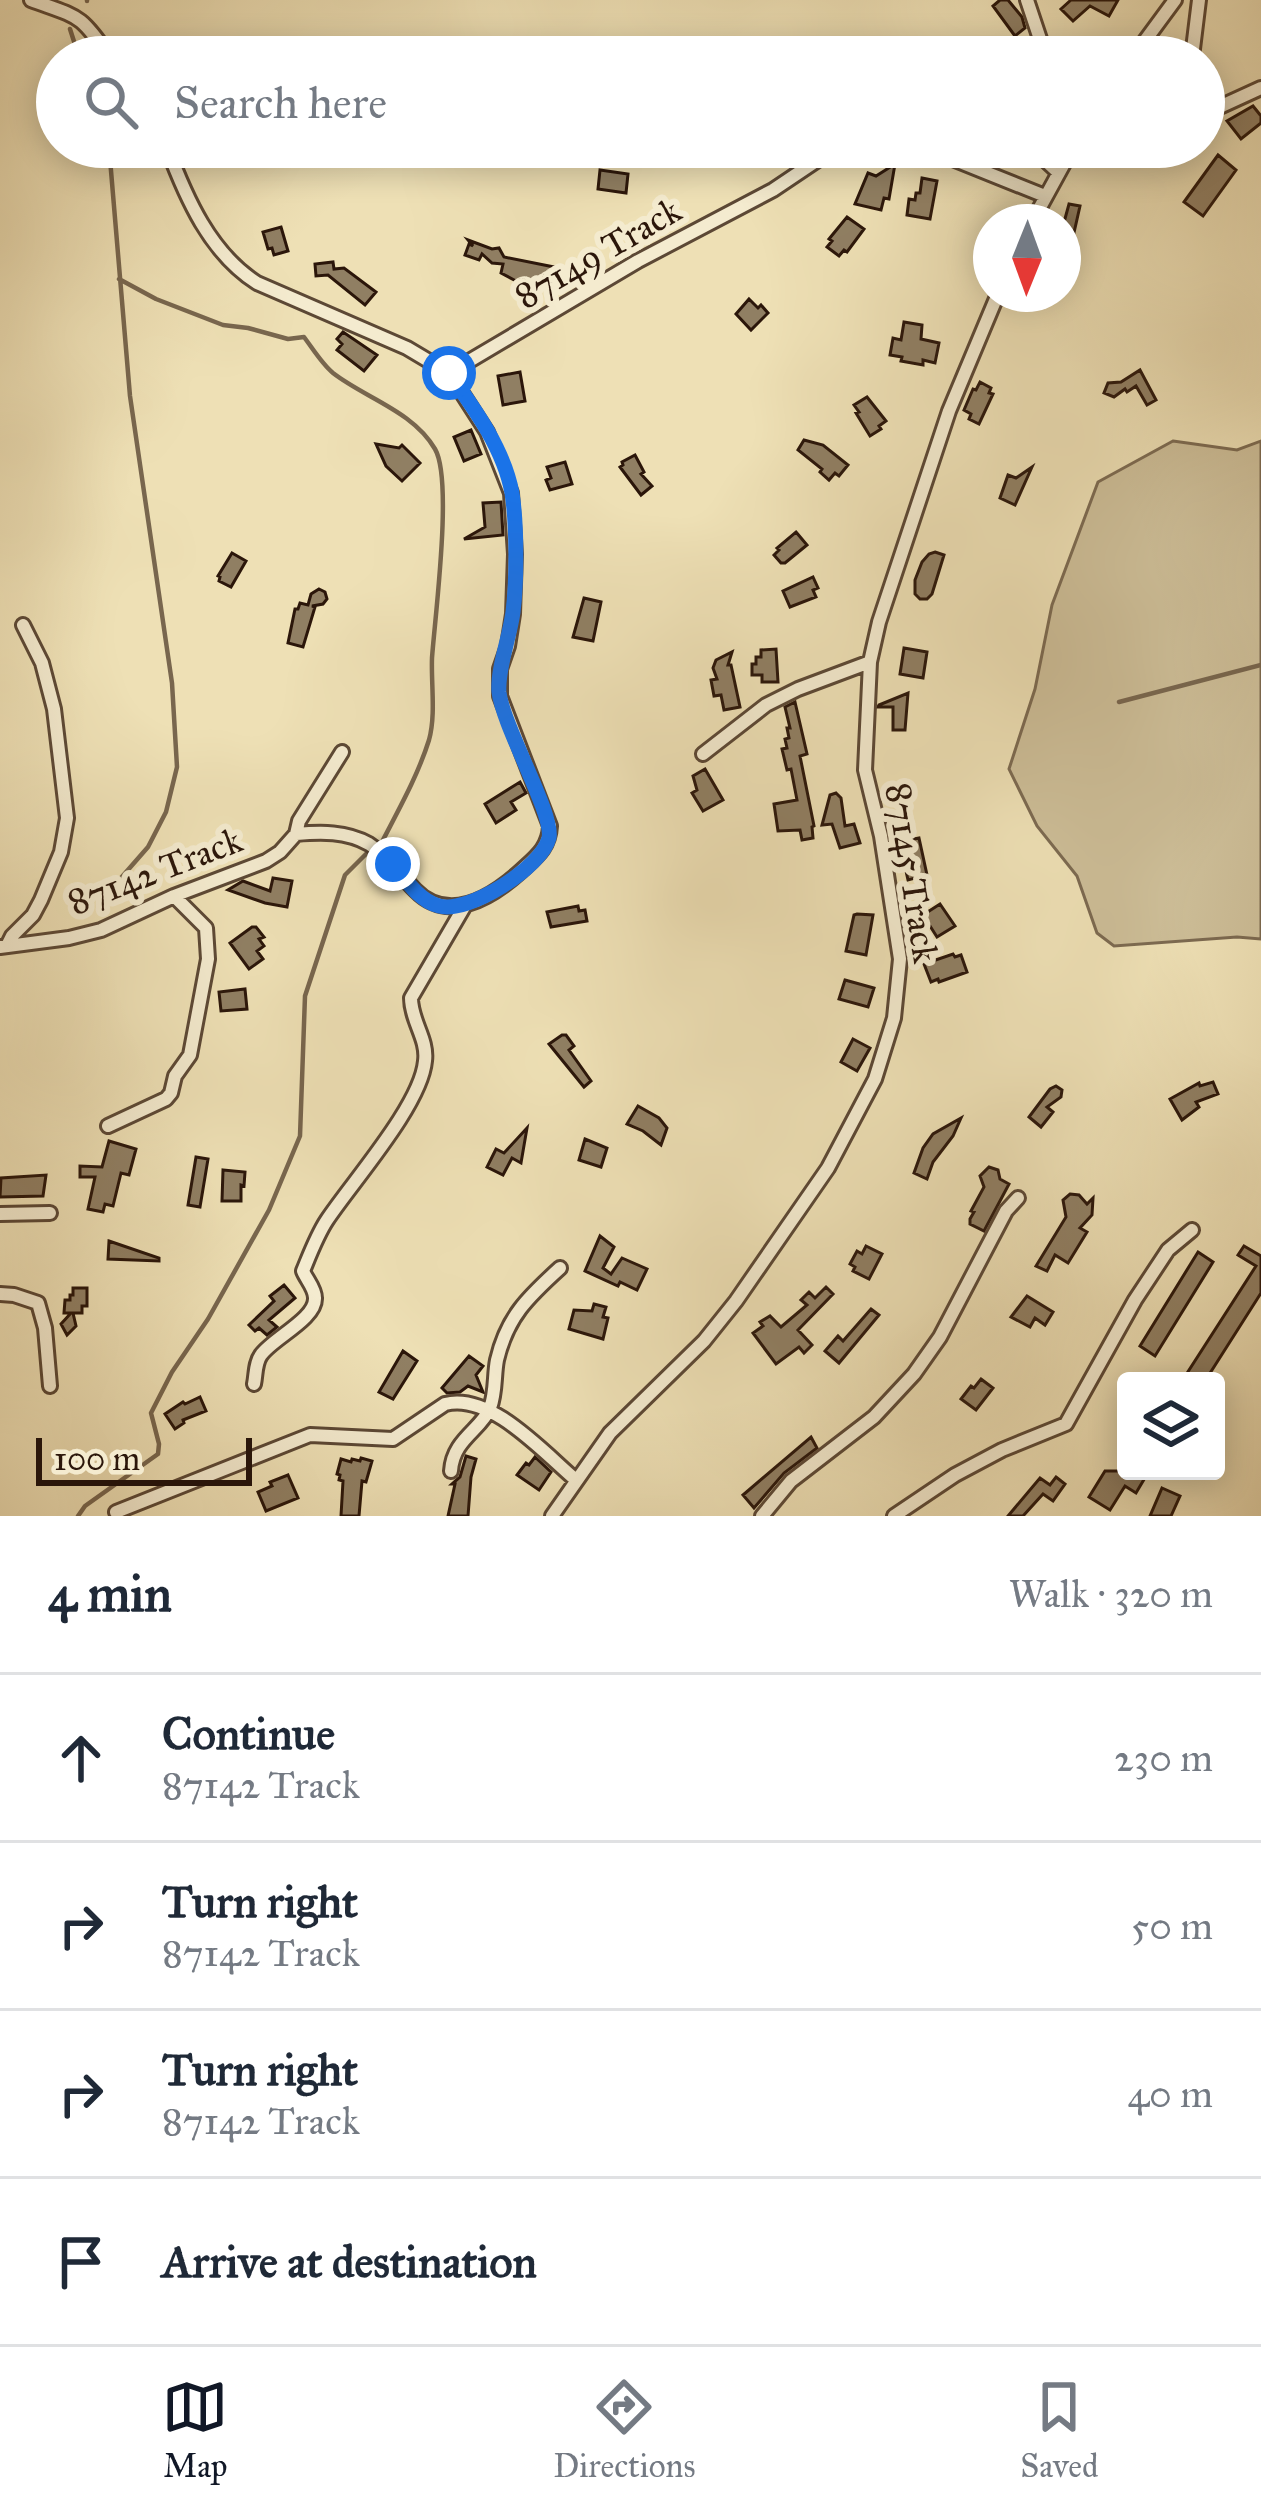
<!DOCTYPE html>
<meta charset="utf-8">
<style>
body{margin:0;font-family:"IM FELL Great Primer",serif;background:#f2f2f3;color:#1f2937}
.controls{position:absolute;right:36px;bottom:36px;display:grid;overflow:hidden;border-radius:12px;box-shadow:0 6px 30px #0003}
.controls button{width:108px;height:108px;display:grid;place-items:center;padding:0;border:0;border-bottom:3px solid #e0e1e3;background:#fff;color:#1f2937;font:60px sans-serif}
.compass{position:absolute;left:973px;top:204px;width:108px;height:108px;border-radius:50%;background:#fff;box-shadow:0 6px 30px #0003;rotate:181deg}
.scale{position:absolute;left:36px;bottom:30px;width:216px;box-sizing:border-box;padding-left:12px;border:6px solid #2b160a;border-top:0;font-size:33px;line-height:42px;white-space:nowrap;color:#2b160a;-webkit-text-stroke:9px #f4ebcf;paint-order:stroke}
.stop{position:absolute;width:36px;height:36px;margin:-27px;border:9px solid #1a73e8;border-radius:50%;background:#fff}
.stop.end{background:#1a73e8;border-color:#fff;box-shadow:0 3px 12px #0008}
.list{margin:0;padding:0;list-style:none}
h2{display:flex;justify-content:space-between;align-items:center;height:156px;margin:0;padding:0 48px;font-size:51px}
h2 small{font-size:39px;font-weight:400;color:#747a83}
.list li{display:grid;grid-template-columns:78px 1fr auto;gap:36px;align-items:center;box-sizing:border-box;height:168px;padding:0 48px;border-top:3px solid #e0e1e3}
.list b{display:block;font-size:45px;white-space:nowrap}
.list p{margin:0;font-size:39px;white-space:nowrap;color:#747a83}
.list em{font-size:39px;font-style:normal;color:#747a83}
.icon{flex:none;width:66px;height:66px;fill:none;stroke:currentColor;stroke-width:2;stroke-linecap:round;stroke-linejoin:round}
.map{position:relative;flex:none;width:1261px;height:1516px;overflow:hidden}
.search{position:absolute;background:#fff;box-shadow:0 6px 30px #0003;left:36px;right:36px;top:36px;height:132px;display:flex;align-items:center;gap:30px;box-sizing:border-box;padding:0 42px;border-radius:66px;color:#747a83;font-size:45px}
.sheet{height:828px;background:#fff}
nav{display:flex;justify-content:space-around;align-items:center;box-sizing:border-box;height:168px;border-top:3px solid #e0e1e3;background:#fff;font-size:33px;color:#747a83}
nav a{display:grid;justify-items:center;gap:6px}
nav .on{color:#111827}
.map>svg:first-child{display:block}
.green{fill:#cdbe98;stroke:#7c6a51;stroke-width:3}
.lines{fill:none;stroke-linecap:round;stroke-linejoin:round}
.stream{stroke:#78664e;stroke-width:4.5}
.building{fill:#907f63;stroke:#2b160a;stroke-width:3}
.minor-casing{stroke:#5c4835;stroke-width:18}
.minor{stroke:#f4ebcf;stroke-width:12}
.route{stroke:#1a73e8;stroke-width:15}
.labels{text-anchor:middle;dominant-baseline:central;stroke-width:12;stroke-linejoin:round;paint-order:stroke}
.street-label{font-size:36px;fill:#2b160a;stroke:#f4ebcf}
</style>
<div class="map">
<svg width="1261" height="1516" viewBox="0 0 1261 1516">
<rect width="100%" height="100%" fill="#eee0b5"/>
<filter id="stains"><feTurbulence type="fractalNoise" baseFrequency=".00167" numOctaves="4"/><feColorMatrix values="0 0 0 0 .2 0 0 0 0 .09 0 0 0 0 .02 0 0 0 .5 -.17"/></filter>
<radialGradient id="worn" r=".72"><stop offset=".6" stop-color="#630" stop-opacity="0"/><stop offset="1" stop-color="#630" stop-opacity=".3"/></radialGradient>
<path class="green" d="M1173,441L1237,450L1261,441V939L1237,937L1114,946L1097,933L1077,876L1037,826L1009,769L1035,689L1052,605L1098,482Z"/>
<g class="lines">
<path class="stream" d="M87,1V0
M70,29L79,57
M119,279L156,299L223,325L248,328L288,339L304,337C313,349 322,364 333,373C365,398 413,411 435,449C453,480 435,616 432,658C431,684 436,715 429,740C418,775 400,807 383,840
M1119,702L1261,665
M106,895L148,847L166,812L177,767L172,683L130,396L109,147
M78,1516L85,1506L158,1454L159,1444L151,1413L172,1372L208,1319L269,1210L300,1136L305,996L345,875L366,854"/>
</g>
<path class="building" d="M1000,0H1008L1022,17L1025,28L1015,36L993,6Z
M1071,0H1118L1109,16L1090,6L1073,21L1061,9Z
M1253,106L1261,116V123L1241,139L1227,121Z
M1218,155L1236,170L1203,216L1184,202Z
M895,164L889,199L884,198L881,210L855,204L868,173L876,176Z
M600,170L628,174L626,193L598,189Z
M922,178L937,181L930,219L907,215L909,199L915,200L916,193H920Z
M1069,204L1080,206L1073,237L1064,256L1063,226Z
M847,217L864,229L847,252L844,250L839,256L827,247L832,241L829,239Z
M281,227L288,251L274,255L272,248L268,249L263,232Z
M468,240L492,249L499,248L504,257L554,267L550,288L536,285V288L528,286L527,290L515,288L516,281L501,273L503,264L492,263L482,254L479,260L465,255L469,244L473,246Z
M333,262L334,269L344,268L376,292L365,305L328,275L316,276L315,264Z
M749,299L758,308L761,305L768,313L751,330L736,314Z
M904,322L922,325L921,339L939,343L935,363L923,360V365L901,361L902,357L890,355L893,338L901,340Z
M343,332L377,355L364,371L337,350L342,344L337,339Z
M1140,370L1156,400L1147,405L1136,386L1127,392L1125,389L1114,397L1104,393L1108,383L1121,382Z
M520,372L525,401L503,405L498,376Z
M980,382L991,388L989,393L993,394L979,424L969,419L971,414L964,410L973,389L976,390Z
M867,397L886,421L879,426L881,429L870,436L856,413L859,412L854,405Z
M471,430L481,454L464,461L454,437Z
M804,440L823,445L848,465L839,476L835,473L829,480L820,472L822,469L798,450Z
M376,444L399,448L402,445L420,463L402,481L386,466Z
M635,455L644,472L641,474L652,486L641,495L620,467L623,465L622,462Z
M565,462L572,484L550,490L546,480L551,478L547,467Z
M1032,467L1015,505L1000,498L1008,475L1016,478Z
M501,502L503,535L464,539L485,527L483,503Z
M796,532L807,545L785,563H781L774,555L779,550L777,548Z
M935,552L944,555L932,594L927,599H920L915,594V580L922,562L929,554Z
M232,553L246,561L231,587L219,581L220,577L218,576Z
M813,577L818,588L813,590L816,597L790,607L783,591Z
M319,589L325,592L327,599L323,604L312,606L315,607L303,647L288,643L295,609H298L300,603L308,605L311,594Z
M584,598L601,602L593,641L573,637Z
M904,648L927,652L923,678L900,674Z
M776,649L778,682H762V675H752V664H756V657H761V650Z
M732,652L728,665H731L740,707L724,710L721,695L714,696L711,680L717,679L713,668L716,660Z
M908,693L905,730H893V707H878L879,705Z
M795,702L807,754L800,756L814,826L812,827L813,838L802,840L800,830L778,831L774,804L797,800L791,769L787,770L782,749L787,748L785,739L789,738L787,728H790L785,707Z
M705,769L723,800L703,811L692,793L697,790L693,776Z
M520,782L526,793L511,802L516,810L496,823L485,804Z
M836,793L841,798L845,826L854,824L860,843L840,848L832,824L822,825L830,795Z
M919,838L927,875L908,880L902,853L906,852L903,841Z
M273,878L292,881L287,907L265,903L228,890L243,881L270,891Z
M940,904L955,926L937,937L923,915Z
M578,906L579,911L585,910L587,921L551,927L547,912Z
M857,914L873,915L866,955L846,951L854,915Z
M252,927H256L264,937L259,939L264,946L257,951L263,959L249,969L230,943Z
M953,954L955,957L961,955L967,972L939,982L938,979L931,982L924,964Z
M845,980L874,988L868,1007L839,999Z
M245,989L247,1009L221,1011L219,992Z
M562,1035H566L574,1046L569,1050L591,1081L584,1087L549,1044Z
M853,1039L870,1048L857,1071L841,1062Z
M1213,1082L1218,1094L1196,1102L1199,1107L1182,1120L1170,1099L1199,1083L1200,1086Z
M1056,1086L1062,1090L1061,1097L1047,1107L1053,1112L1041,1127L1029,1117L1050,1089Z
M638,1106L659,1118L667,1128L661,1145L643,1131L627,1124Z
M961,1118L953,1136L933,1162L927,1179L914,1173L923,1148L933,1134Z
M527,1128L521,1163L512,1158L503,1175L487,1167L496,1149L504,1153Z
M585,1139L607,1148L601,1167L579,1160Z
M109,1141L136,1149L129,1175L121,1173L113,1206L105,1204L103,1212L88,1209L95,1177H80V1166L102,1167Z
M196,1157L208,1159L200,1207L188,1205Z
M989,1167L998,1170L1000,1179L1009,1184L984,1231L970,1224V1219L974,1212L971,1211L984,1187L980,1176Z
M223,1170L245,1172L244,1186L241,1185V1201H222Z
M46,1175L43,1196L0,1197L1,1178Z
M1070,1194L1079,1195L1087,1204L1093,1198L1092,1215L1080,1228L1087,1232L1068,1263L1055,1255L1047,1271L1036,1266L1066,1217L1063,1200Z
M600,1236L614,1247L603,1268L611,1274L622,1258L647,1269L637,1290L620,1282L618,1286L585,1271Z
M109,1241L159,1258V1261L108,1259Z
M866,1246L882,1254L869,1279L853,1271L855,1267L850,1264L857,1251L862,1254Z
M1244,1246L1261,1256V1293L1205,1381H1182L1256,1266L1238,1255Z
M1198,1252L1213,1262L1155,1356L1140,1346Z
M284,1285L295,1298L269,1320L277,1327L267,1335L259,1328L255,1331L249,1325L274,1301L270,1296Z
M826,1287L833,1294L798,1330L812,1345L804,1353L799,1347L776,1364L753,1333L763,1326L760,1322L770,1316L781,1327L807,1305L801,1300L809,1292L815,1298Z
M73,1288H87V1306H82V1313H73L76,1326L67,1335L61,1324L71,1313H64L65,1300H70V1295H73Z
M1027,1296L1053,1312L1045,1325L1035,1318L1030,1327L1011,1317Z
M594,1304L606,1307L603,1317L608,1318L603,1339L569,1329L574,1310L592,1311Z
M871,1309L879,1315L839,1363L825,1351L838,1336L843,1341Z
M403,1351L417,1361L393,1399L379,1392Z
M469,1356L483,1366L476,1375L483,1392L468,1386L460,1392L447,1393L442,1388Z
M981,1379L993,1388L976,1410L961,1399L971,1386L974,1388Z
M200,1397L206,1411L183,1420L184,1423L175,1429L165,1414L183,1402L185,1404Z
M811,1437L817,1448L784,1473L754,1508L743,1495Z
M466,1456L476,1459L471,1477L468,1516H448L455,1484H452L460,1477Z
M535,1457L551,1472L539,1490L517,1475L526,1463L529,1465Z
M361,1458L372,1461L366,1482L362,1481L359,1516H341L343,1481L339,1480L340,1475L337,1474L341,1459L351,1462L352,1459L360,1461Z
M1105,1471H1137L1146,1476L1136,1493L1125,1486L1110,1510L1089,1497Z
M288,1475L298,1498L266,1511L258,1492L272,1486L270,1482Z
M1056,1477L1065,1484L1053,1501L1043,1494L1023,1516H1008L1040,1478L1050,1485Z
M1162,1488L1180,1496L1171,1516H1150Z"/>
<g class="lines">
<g class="minor-casing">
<path id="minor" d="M31,0C80,18 79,13 110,57
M1027,0L1046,57
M1133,57L1175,0
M1192,57L1199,0
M1204,101L1209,107L1215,109L1261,88
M904,147L950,158L1045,196
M1043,147L1045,160L1059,173
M1032,222L1073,147
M449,373L638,261L773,190L837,147
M703,754L766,705L798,689L870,662
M296,834L299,821L342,752
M7,946L12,936L33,915L41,900L61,852L67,818L54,709L42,663L23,625
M0,947L69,938L101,930L174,896L266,861L280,852L296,834C321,832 346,831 369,844C388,856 399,874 415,890C448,924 491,898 521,871C536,857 549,848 550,826L500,696V669L508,646L513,614L515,554L511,493L487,432L449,373L407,348L257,283C210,253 186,198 167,147
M108,1126L166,1099L171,1093L175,1076L190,1055L208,959L206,928L174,896
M0,1214L50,1213
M0,1294L14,1295L38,1303L45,1328L50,1386
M254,1384C256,1375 255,1363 261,1355C273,1338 316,1319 315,1298C315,1288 306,1279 303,1271C310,1254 317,1235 327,1220C353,1181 421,1105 425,1061C428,1039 411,1021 411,998L464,907
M451,1471C453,1439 481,1430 490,1408C496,1393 494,1375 497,1360C507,1317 528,1297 560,1268
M116,1512L310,1435L393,1439L445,1404C490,1392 543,1452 576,1480
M552,1516L610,1433L704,1341L736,1301L828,1168L875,1079L894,1018L900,959L881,836L865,770L870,662L879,622L949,411L998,294
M762,1516L791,1481L874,1417L914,1374L940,1337L1006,1211L1018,1198
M894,1516L955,1475L1002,1450L1066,1424L1135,1300L1168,1250L1192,1230"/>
</g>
<use href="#minor" class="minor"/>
</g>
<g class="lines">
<path class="route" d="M393,864C405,879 419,901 439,906C469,914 542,867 549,838C554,814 503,727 499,692C497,670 510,636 513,612C517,580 517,525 512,493C504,449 474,408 449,373"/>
</g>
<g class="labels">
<g class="street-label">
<text transform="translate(598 253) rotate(-30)">87149 Track</text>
<text transform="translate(155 871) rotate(-21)">87142 Track</text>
<text transform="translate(912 873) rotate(81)">87145 Track</text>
</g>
</g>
<rect width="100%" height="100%" filter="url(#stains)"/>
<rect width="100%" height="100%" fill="url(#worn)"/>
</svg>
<div class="controls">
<button><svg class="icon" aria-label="layers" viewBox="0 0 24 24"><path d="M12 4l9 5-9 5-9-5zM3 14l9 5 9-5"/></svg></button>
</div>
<svg class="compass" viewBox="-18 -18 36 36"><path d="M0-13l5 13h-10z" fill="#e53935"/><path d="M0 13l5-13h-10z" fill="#747a83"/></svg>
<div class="scale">100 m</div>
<div class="stop" style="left:449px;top:373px"></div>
<div class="stop end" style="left:393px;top:864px"></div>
<div class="search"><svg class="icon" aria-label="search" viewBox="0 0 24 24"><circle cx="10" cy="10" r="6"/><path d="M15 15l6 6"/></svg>Search here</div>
</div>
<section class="sheet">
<h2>4 min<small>Walk · 320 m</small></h2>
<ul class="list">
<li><svg class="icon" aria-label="ahead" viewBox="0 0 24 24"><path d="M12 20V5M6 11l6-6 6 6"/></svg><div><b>Continue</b><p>87142 Track</p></div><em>230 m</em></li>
<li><svg class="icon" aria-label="right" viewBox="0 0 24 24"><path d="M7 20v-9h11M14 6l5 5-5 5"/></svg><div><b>Turn right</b><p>87142 Track</p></div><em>50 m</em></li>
<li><svg class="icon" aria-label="right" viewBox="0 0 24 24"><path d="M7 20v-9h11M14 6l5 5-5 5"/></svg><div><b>Turn right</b><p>87142 Track</p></div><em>40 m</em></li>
<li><svg class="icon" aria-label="arrive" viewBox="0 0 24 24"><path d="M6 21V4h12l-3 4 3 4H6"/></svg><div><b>Arrive at destination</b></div></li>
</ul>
</section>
<nav>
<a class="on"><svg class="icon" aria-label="map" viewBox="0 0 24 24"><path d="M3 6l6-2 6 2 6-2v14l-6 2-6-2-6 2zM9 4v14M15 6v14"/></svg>Map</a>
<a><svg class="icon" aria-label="directions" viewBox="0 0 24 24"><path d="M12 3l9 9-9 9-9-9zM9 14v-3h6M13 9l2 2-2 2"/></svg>Directions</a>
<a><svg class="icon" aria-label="saved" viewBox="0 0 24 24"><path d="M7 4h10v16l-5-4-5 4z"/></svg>Saved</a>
</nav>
